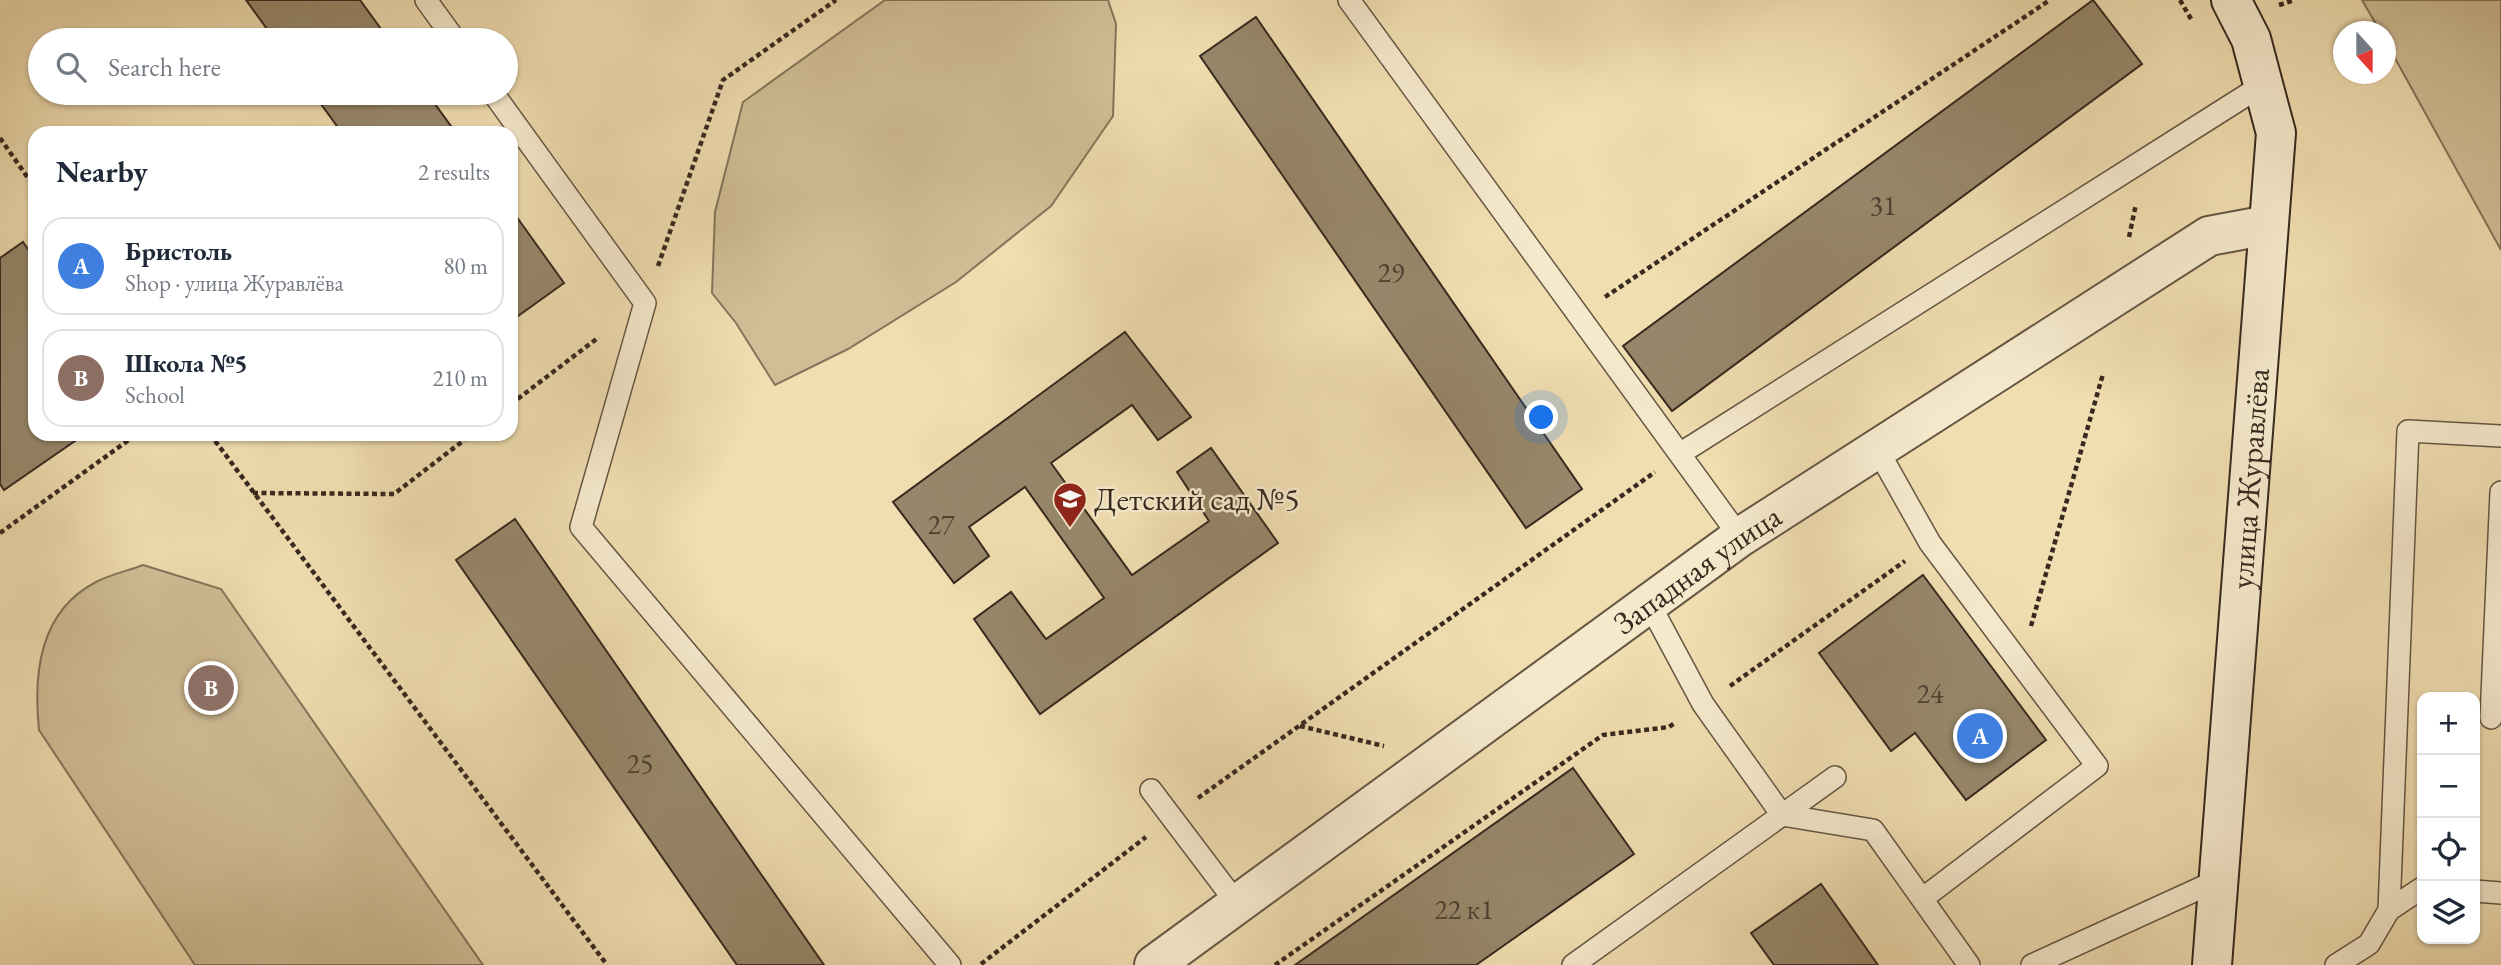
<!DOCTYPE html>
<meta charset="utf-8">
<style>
body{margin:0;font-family:"EB Garamond",serif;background:#f2f2f3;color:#1f2937}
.controls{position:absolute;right:21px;bottom:21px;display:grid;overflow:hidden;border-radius:14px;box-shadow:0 2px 5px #0004}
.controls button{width:63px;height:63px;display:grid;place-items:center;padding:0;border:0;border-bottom:2px solid #e0e1e3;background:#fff;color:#1f2937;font:35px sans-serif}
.compass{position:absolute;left:2333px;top:21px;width:63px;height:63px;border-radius:50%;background:#fff;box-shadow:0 2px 5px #0004;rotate:159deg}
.you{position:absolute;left:1542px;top:418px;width:24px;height:24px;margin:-18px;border:5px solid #fff;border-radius:50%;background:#1a73e8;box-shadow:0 0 0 10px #1a73e833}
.badge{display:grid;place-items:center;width:46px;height:46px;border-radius:50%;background:#8f2418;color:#fff;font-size:23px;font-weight:700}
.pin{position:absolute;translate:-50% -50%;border:4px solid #fff;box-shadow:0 2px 7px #0006}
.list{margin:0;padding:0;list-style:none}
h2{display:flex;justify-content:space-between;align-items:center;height:91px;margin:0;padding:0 28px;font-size:30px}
h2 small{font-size:23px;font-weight:400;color:#747a83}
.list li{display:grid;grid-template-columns:46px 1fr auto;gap:21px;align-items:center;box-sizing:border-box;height:98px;margin:0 14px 14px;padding:0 14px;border:2px solid #e0e1e3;border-radius:21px}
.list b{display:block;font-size:26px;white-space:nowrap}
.list p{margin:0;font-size:23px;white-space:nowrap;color:#747a83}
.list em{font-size:23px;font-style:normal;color:#747a83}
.icon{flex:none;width:38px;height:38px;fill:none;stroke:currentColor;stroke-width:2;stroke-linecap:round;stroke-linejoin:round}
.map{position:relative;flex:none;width:2501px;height:965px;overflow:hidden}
.search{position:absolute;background:#fff;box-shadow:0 2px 5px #0004;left:28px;top:28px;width:490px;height:77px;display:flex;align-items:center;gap:18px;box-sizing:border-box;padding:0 24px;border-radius:38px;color:#747a83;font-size:26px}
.panel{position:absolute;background:#fff;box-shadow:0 2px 5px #0004;left:28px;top:126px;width:490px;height:315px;border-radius:21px}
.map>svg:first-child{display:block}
.green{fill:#d1be97;stroke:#84745b;stroke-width:2}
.building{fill:#97876a;stroke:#37291f;stroke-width:2}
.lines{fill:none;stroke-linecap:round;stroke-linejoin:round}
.lane-casing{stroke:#655643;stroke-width:24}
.street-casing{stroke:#655643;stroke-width:42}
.secondary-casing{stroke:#37291f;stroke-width:42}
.path{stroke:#37291f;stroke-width:4.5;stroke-dasharray:5 3.5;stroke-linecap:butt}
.lane{stroke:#f5e9cc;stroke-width:21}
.street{stroke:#f5e9cc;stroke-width:38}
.secondary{stroke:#f5e9cc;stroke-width:38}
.labels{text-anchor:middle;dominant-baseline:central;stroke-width:5;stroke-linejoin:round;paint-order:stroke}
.number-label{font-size:28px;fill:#4f4032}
.street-label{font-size:32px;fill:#37291f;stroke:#f5e9cc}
.poi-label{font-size:32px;fill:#37291f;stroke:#f5e9cc;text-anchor:start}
</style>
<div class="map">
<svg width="2501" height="965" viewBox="0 0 2501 965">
<rect width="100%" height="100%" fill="#f0ddb0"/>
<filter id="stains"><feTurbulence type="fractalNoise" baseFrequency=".00286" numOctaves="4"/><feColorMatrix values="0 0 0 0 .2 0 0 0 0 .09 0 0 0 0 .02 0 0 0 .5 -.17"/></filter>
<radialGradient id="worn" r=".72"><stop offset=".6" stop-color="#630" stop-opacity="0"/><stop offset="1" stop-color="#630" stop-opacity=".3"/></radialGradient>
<path class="green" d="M885,0H1108L1116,24L1113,116L1051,206L956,282L848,349L775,385L736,323L712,293L715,212L743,102Z
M2362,0H2501V250L2386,42V32L2380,31Z
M143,565L221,589L483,965H195L39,730C33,672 40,611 96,582C111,574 128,571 143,565Z"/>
<path class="building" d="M246,0H360L389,40H275Z
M2093,0L2142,64L1672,411L1623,346Z
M1256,17L1582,489L1526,528L1200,56Z
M313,93H427L456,133H342Z
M511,209L564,283L511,321Z
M23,242L35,259V434H85L4,490L0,484V258Z
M1125,332L1191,417L1158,440L1132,405L1051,463L1132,575L1209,521L1177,472L1211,448L1278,543L1040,714L974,619L1011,592L1046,639L1104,598L1025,487L969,527L989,556L954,583L893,502Z
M515,519L824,965H737L456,560Z
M1923,575L2046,740L1966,800L1915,733L1891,751L1819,653Z
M1573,768L1634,854L1476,965H1295Z
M1821,884L1878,965H1774L1751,933Z"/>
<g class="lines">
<g class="lane-casing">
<path id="lane" d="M426,0L455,40
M1349,0L1740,537
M493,93L645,303L581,527L950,965
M1876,447L1930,543L2097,766L1922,899
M1681,453L2264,84
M1650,605L1703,704L1782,815L1873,830L1969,965
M2491,718L2501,492
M1151,790L1238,905
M2475,891L2501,893
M2389,910L2408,431L2501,436
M1573,965L1835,777
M2032,965L2218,880
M2336,965L2369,944L2389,910L2422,888"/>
</g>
<g class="street-casing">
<g id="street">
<path id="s1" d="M1154,965L1740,537L2209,236L2268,225"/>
</g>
</g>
<g class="secondary-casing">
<g id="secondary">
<path id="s2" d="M2212,965L2276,133L2251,39L2231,0"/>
</g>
</g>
<path class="path" d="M2180,0L2191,19
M2279,5L2295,0
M0,138L35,188
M2129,237L2136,204
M658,266L723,80L836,0
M1605,297L2050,0
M511,404L599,337
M210,434L607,965
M253,493L394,494L472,434
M0,533L137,434
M2031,626L2103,374
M1730,686L1905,561
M1300,726L1384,746
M1198,798L1655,472
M981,964L1146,837
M1275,965L1603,735L1669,727L1676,722"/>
<use href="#lane" class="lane"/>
<use href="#street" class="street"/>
<use href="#secondary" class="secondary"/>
</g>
<defs>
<g id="school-pin" transform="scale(1.75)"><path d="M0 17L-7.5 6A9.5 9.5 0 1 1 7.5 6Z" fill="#8f2418" stroke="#f5e9cc"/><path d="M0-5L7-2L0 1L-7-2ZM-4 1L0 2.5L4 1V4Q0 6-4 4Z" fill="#fff"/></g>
</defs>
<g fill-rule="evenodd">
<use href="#school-pin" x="1070" y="499"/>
</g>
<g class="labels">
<g class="number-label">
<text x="1883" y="205">31</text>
<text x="1391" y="272">29</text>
<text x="941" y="524">27</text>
<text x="1930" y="693">24</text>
<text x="640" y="763">25</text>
<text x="1464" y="909">22 к1</text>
</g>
<g class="street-label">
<text stroke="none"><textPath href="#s2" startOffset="488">улица Журавлёва</textPath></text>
<text stroke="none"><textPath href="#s1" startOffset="672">Западная улица</textPath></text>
</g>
<g class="poi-label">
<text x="1094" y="499">Детский сад №5</text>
</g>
</g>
<rect width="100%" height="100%" filter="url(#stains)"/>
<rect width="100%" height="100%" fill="url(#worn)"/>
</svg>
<div class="controls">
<button>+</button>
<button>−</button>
<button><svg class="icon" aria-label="locate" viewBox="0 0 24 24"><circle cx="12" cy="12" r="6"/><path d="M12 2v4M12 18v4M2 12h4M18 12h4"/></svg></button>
<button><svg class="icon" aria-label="layers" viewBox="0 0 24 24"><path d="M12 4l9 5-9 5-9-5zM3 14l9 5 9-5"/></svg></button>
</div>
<svg class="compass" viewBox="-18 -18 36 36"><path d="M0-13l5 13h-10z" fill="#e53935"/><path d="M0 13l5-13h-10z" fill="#747a83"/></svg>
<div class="you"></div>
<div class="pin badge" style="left:1980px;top:736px;background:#3f7fe0">A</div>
<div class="pin badge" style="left:211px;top:688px;background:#8d6e63">B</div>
<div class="search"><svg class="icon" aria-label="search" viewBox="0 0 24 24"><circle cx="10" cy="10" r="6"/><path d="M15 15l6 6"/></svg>Search here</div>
<section class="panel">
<h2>Nearby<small>2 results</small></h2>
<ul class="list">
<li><span class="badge" style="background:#3f7fe0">A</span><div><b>Бристоль</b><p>Shop · улица Журавлёва</p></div><em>80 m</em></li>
<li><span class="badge" style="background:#8d6e63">B</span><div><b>Школа №5</b><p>School</p></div><em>210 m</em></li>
</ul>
</section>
</div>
